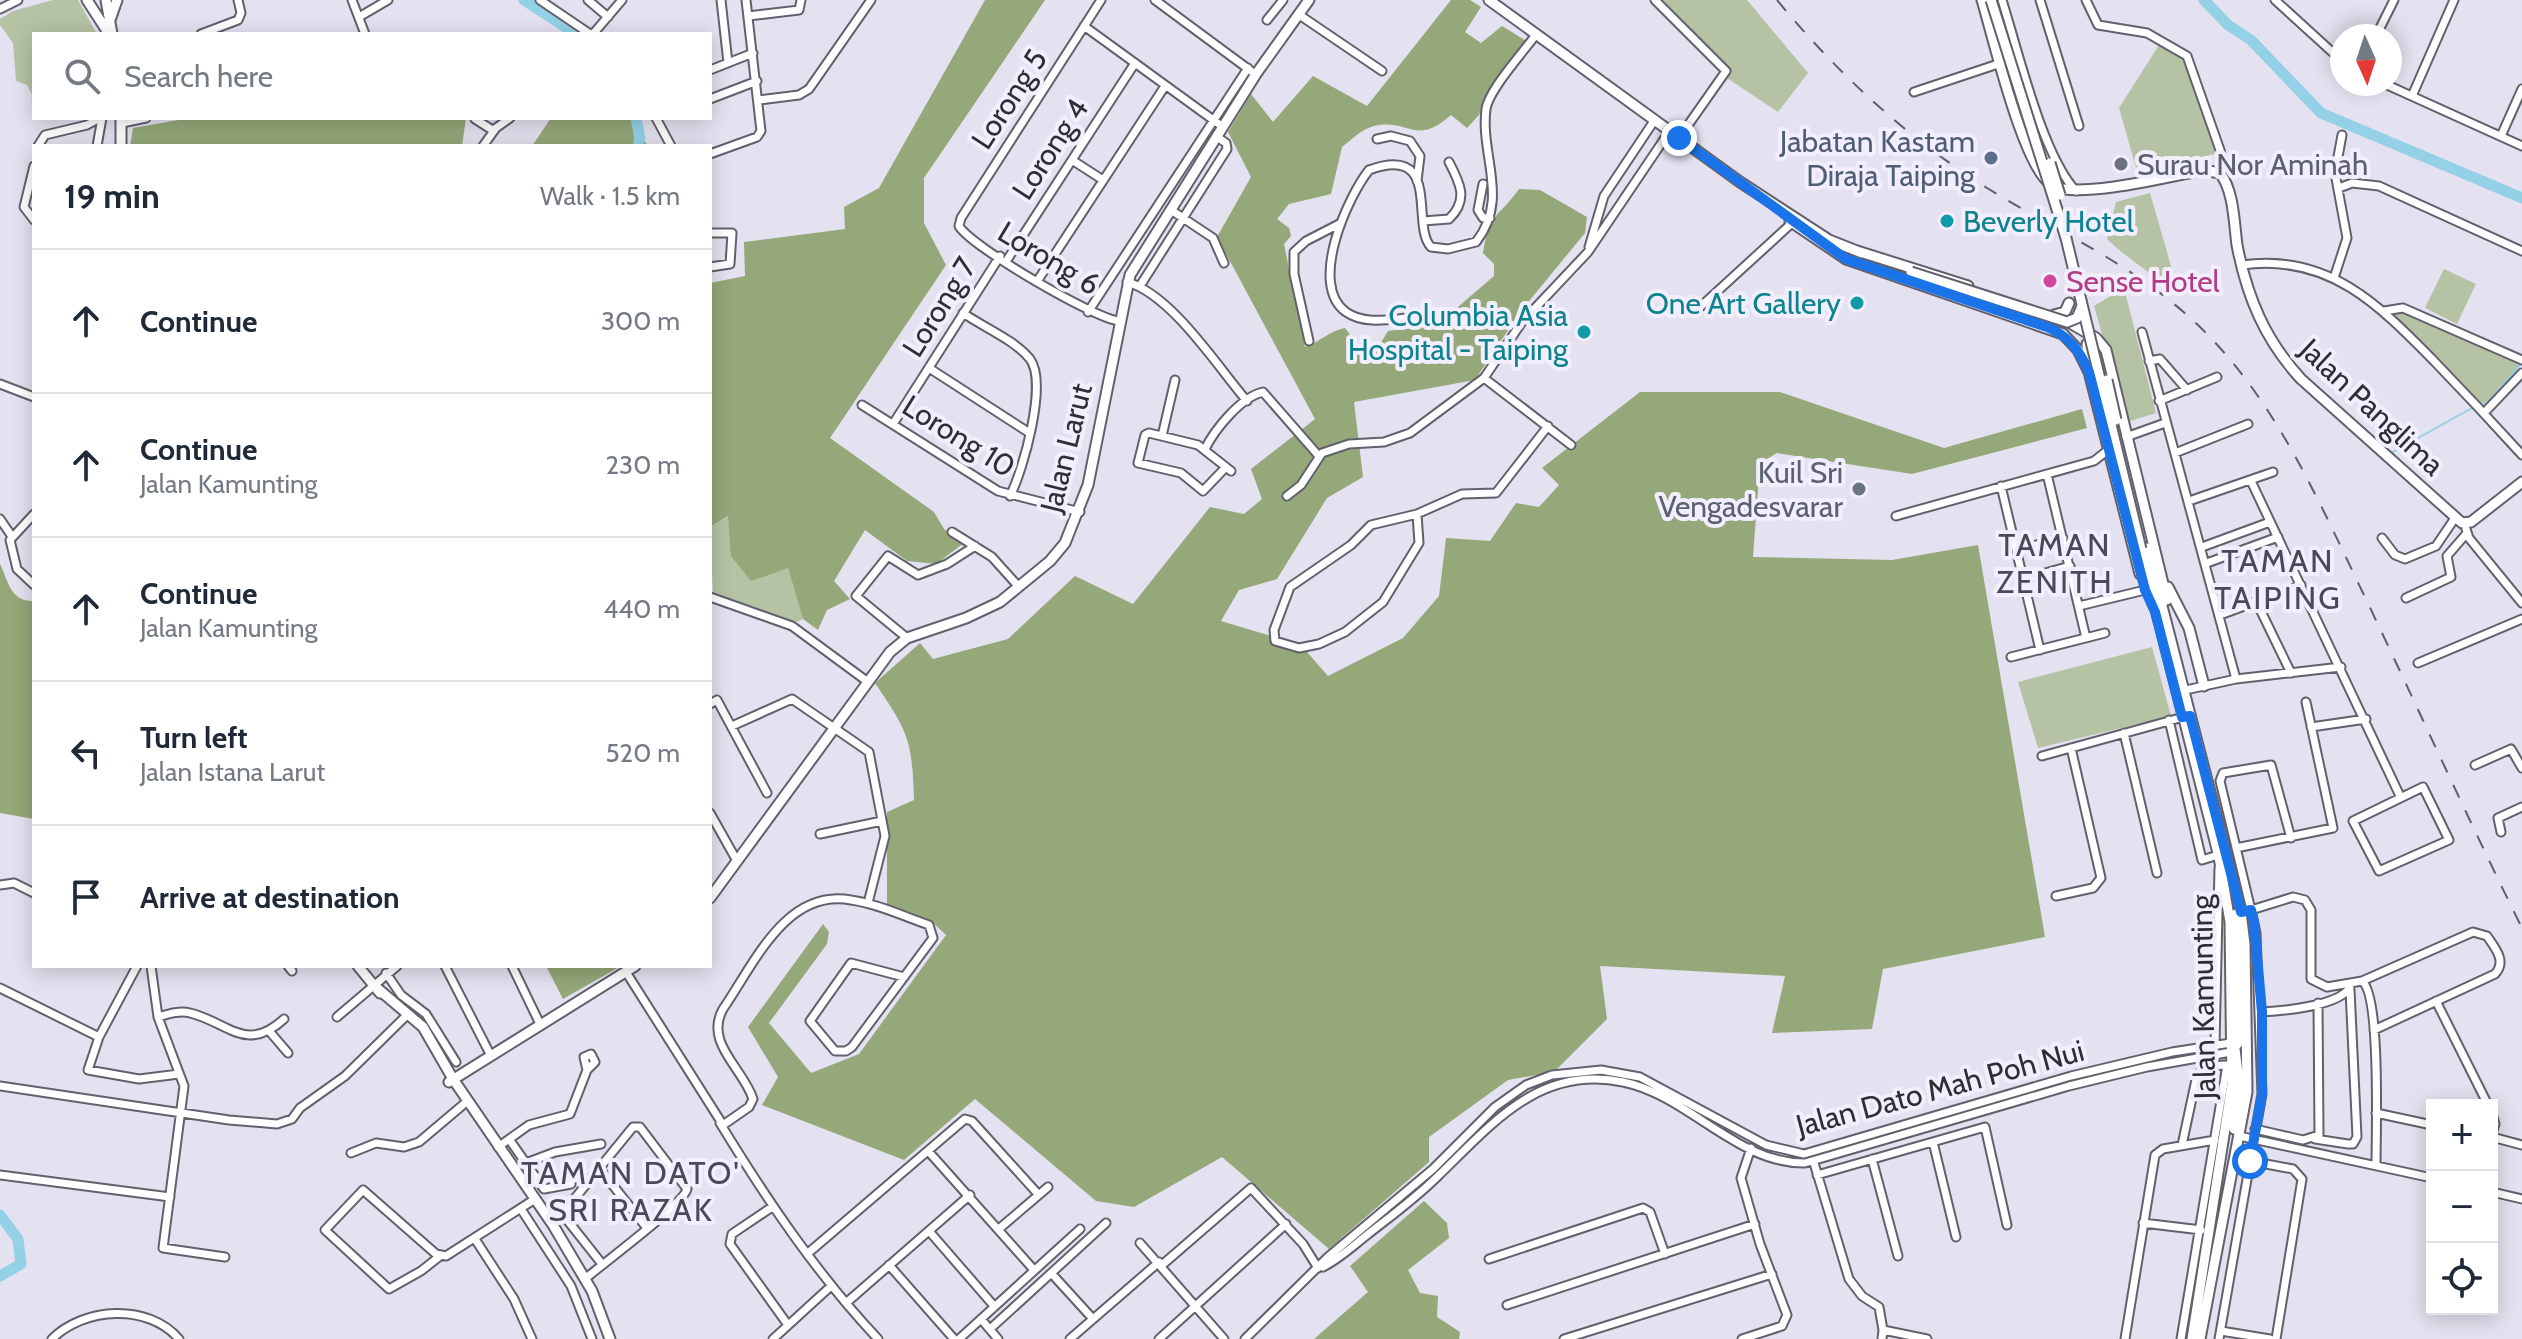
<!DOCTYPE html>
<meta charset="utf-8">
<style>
body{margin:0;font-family:Cabin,sans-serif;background:#f2f2f3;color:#1f2937}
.controls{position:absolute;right:24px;bottom:24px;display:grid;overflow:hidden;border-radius:0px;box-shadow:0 4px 20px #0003}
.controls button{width:72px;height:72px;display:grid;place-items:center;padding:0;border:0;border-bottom:2px solid #e0e1e3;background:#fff;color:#1f2937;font:40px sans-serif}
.compass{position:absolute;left:2330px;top:24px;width:72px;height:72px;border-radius:50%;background:#fff;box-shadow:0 4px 20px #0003;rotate:177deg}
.stop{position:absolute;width:24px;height:24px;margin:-18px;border:6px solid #1a73e8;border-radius:50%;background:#fff}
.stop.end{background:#1a73e8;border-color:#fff;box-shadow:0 2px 8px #0008}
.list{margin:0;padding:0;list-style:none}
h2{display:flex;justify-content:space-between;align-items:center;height:104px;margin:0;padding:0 32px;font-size:34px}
h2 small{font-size:26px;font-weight:400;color:#747a83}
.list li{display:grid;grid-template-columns:52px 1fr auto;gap:24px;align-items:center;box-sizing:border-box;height:144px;padding:0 32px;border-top:2px solid #e0e1e3}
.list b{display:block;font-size:30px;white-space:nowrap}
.list p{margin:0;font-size:26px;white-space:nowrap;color:#747a83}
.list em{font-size:26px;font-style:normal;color:#747a83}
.icon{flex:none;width:44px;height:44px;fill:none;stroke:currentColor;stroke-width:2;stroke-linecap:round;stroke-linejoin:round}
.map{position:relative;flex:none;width:2522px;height:1339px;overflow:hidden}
.search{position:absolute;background:#fff;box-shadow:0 4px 20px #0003;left:32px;top:32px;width:680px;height:88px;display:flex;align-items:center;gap:20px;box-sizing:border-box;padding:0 28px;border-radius:0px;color:#747a83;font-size:30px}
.panel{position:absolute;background:#fff;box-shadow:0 4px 20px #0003;left:32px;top:144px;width:680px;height:824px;border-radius:0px}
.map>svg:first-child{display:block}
.green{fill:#b6c2a4}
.forest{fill:#95a879}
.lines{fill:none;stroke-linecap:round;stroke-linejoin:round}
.stream{stroke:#94d1e6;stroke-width:2}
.river{stroke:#94d1e6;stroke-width:11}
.minor-casing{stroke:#63606d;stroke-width:11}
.major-casing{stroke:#63606d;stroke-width:13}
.minor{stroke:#fff;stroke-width:7}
.major{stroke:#fff;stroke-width:9}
.rail{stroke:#605e66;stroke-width:2;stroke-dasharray:14 14;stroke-linecap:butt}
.major-bridge-casing{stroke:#63606d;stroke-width:13;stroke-linecap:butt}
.major-bridge{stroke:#fff;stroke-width:9}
.route{stroke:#1a73e8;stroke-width:10}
.service-dot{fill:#5c6f8a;stroke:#f2eefe;stroke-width:3}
.worship-dot{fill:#6b7280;stroke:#f2eefe;stroke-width:3}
.culture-dot{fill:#0f9aa8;stroke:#f2eefe;stroke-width:3}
.hotel-dot{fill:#d1479c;stroke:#f2eefe;stroke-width:3}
.labels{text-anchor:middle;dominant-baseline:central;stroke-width:8;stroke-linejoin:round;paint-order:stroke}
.street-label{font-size:30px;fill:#2f2e33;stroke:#f2eefe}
.service-label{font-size:30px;fill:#4e5e75;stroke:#f2eefe;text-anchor:end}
.worship-label{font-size:30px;fill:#5b616d;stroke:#f2eefe;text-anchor:start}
.culture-label{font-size:30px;fill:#0d838f;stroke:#f2eefe;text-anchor:end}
.hotel-label{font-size:30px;fill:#b23c85;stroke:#f2eefe;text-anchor:start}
.neighbourhood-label{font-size:32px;letter-spacing:2px;fill:#4b4955;stroke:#f2eefe}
</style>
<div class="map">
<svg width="2522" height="1339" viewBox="0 0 2522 1339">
<rect width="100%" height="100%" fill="#e4e1f0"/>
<path class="green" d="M53,0H78L97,34H34L31,112L32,95L27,85L16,81L13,43L0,25V19L13,11Z
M1656,0H1747L1808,73L1778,112L1727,78L1726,66Z
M2159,45L2185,57L2216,154L2209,155L2205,163L2137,171L2119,108Z
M2150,193L2173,273L2171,292C2151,271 2127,259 2107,239L2116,202Z
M2444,269L2476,284L2457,324L2425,308Z
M2124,288L2156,413L2127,422L2094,306Z
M2398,312L2406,313L2520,365L2488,401L2481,403L2394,318Z
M729,516L788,567L803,619L797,622L713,594L710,527Z
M2152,647L2171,716L2038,748L2018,682Z"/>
<path class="forest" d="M985,0H1045L924,178V223L946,265L830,438L934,512L944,529L964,543L936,564L907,561L865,530L834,581L850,599L827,610L818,630L803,619L788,568L751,581L731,556L728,516L710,527V283L745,276L744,242L845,229L844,207L879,188Z
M1451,0H1470L1481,7L1465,32L1481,43L1502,26L1528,42L1494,81L1479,115L1467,128L1451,115C1415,147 1409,118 1374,126C1362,129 1351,140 1342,147L1331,194L1289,204L1277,219L1289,228L1291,236L1284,244L1305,347C1320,342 1329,331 1345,328L1363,352L1374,354L1388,331L1437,325L1494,276V264L1483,253C1490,210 1498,219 1519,189L1540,190L1587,217L1585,233L1520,312L1475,380L1354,402L1363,477L1327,498L1277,579L1239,590L1221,621L1301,645L1328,676L1403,638L1439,596L1446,538L1490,541L1516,503L1539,507L1559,485L1542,468L1640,392H1780L1944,448L2082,409L2087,428L1912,474L1777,453L1760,463L1753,557L1892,560L1978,545L2045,937L1883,969L1872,1029L1772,1033L1785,976L1600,966L1607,1019L1554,1072L1508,1080L1429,1137V1162L1329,1249L1222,1157L1134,1207L1096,1201L975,1099L904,1160L762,1105L778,1077L748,1027L823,924L829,932L827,944L769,1023L811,1073L859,1054L946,935L930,920L887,906V812L914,800C912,740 909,733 875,683L920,643L933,659L1008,639L1075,576L1133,604L1210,507L1244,514L1262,499L1251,469L1315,419L1217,237L1251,177L1228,132L1251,94L1273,122L1313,76L1367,106Z
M190,118H466L462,146H130L133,128Z
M551,118H630L648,146H532Z
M0,564C8,580 10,602 34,601V819L0,813Z
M546,966H621L563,999Z
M1424,1201L1447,1223L1449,1238L1408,1270L1420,1293L1438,1296L1437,1317L1460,1332L1459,1339H1314L1368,1292L1350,1266Z"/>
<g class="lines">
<path class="stream" d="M2482,404L2488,402L2521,364
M2393,452L2472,408"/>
<path class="river" d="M524,0L576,34
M2204,0L2228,25L2251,40L2321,113L2522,198
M636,118L640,138L638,146
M0,1215L18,1239L21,1264L0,1276"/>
<g class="minor-casing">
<path id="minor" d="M352,0L365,34
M540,0L590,34
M588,0L608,17
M721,0L728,63
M1101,0L961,218L959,226C970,246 1095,319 1119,321
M1155,0L1251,71
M1655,0L1726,71L1679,138
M2002,0C2018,50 2042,155 2076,191
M2040,0L2079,126
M2086,0L2098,25L2147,33L2187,56L2220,150L2223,165L2220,173
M2275,0L2342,61
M0,9L18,0
M1298,14L1382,71
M748,16L799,10L801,0
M359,17L388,0
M1267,20L1283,0
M1084,26L1223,127
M201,34L238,20L241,13L238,0
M593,34L622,0
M2376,36L2394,0
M710,70L753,53
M2385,84L2522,146
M1914,92L2001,63
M2412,96L2454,0
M710,99L757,81
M759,100L799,95L809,89L871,0
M656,118L671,146
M475,119L494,131
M122,123L146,118
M2501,136L2522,89
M1377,139L1391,136L1410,141L1420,156L1417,181
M38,146L45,135L87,125L100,118
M97,146L102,118
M483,146L496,128L510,118
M710,154L757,137L761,131L746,0
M1072,160L1103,180
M34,166L24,207L34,220
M1483,184L1478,210L1483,218H1490
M2339,188L2352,183L2379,186L2522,251
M1171,210L1213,238L1224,263
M1423,221L1449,219C1469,200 1460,183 1449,162
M710,233H732L730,264L710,267
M1589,247L1604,196L1654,121
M1007,260L1135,63
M2242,265C2328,253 2378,304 2434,361C2464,392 2493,423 2522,455
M2334,278L2347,238L2335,173L2342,135
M1038,280L1165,86
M1127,282C1171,294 1217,366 1247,401
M1140,286L1227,149L1226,143L1217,137
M1698,309L1792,223
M2384,311L2403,308L2522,360
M1088,312L1248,68
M963,313C983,327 1015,340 1030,359C1048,383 1023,471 1010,496
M1406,318C1386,320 1363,324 1346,312C1308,285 1347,198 1369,170C1443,143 1410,226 1431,247L1448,249L1476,242C1510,199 1480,156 1486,109C1489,90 1523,52 1535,36
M2142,332L2236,679
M1309,341L1294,274V252L1306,241L1341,223
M2149,361L2160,359L2187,390
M929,368L1028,432
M1484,378L1571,445
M0,384L34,397
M2159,401L2217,377
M862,405L998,491L1080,512
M2484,413L2522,373
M893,424L1000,256
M1162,436L1175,380
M2126,437L2165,423
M1205,449C1215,429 1241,397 1263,392L1318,455
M2175,453L2248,424
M1226,467L1203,491L1181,473L1138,463L1145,435L1149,433L1198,445L1231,471
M2047,474L2086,638
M2251,481L2400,796
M2001,486L2040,650
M1287,496L1301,485L1322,453L1349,444L1384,442L1410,433L1484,378L1522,322L1588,252L1669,132
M2189,501L2273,472
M34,514L10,540L17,569L34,585
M1417,514L1419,543L1383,602L1345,632L1319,644L1299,648L1275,641L1274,630L1290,587L1351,545L1371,525L1417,514L1462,494L1496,493L1548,426
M1896,516L2094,461L2108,450
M0,519L11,535
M2466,529L2469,538L2522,603
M952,532L992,557L1019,587
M2382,538L2395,555L2405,559L2436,546L2455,518
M2202,547L2270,522
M2017,550L2063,538
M2207,563L2278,537
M2024,579L2070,566
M710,597L792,626L868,682
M2406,598L2451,577L2447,556L2467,533
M2256,601L2291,673
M2079,606L2145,590
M2220,615L2301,585
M907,638L856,596L888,556L918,575L947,564L975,546
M2011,657L2105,633
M2418,663L2522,619
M2181,691L2236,679L2341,667
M710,704L717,700L767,793
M2169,720L2202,860L2218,855
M732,726L792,699L869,752L885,836L868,903
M2311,727L2366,719
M2124,733L2157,873
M2042,756L2187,716
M2475,765L2511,749L2522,768
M2423,787L2449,840L2379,871L2353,821Z
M710,813L737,861
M2501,832L2498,818L2522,807
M820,834L882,821
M2291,838L2271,765L2223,773L2220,781L2251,910L2293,897L2305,900L2311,910V979L2327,987L2362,981C2381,995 2376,1134 2376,1164
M2236,848L2333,828L2306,702
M0,885L14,883L34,893
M2056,896L2093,888L2101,878L2071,748
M137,966L99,1037L88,1070L139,1079L179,1074
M151,966L158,1017L184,1086L163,1248L225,1257
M288,966L292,971
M445,966L491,1056
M512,966L540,1024
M626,972L723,1125L749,1107L753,1099C743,1068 704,1043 723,1009C754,964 786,888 851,900C878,904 903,916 929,925L933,938L852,1047L846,1051H835L810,1021L851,963L904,977
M386,973L401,995L426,1014L456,1062
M2362,981L2473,932L2487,936C2495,948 2507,961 2495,974L2374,1030
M0,988L99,1037
M2436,1001L2488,1105
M2262,1012C2282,1011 2340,1006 2350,987
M158,1017C168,1014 180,1010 190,1013C228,1022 246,1054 284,1019
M337,1017L397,966
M270,1032L288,1053
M2215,1045L2219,868
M0,1086L229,1120L277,1124L292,1119L300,1108L345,1076L406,1016
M2376,1113L2432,1125
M2492,1113L2495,1124L2492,1134
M720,1123C767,1200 816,1273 878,1339
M2255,1129L2303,1140L2319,1135L2318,1003
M2239,1136L2432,1178
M2492,1137L2522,1145
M509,1139L544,1189L571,1184
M2315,1139L2348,1144H2353L2357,1137L2350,990
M1933,1142L1956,1237
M498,1147L529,1125L570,1114L587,1070L595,1062L591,1054L584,1057L587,1070
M929,1152L1034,1270
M351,1153L376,1143L404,1147L419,1142L464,1104
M1872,1159L1898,1256
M2250,1161L2293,1169L2302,1179L2276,1339
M526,1163L555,1152L601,1144
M1814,1163L1849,1279L1862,1296L1879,1307L1883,1330
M599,1168L647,1228
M0,1175L170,1197
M1817,1175L1985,1127L2007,1225
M2492,1192L2522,1199
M772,1207L732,1234L730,1244L788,1325
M521,1209L571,1286L592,1339
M564,1216L602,1264
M2143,1223L2201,1230
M553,1225L633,1127H640L687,1189C684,1204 602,1264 585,1279
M1000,1228L1048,1187
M929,1231L994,1306
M475,1239L514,1299L532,1339
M1140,1243L1224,1339
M807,1254L965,1119L972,1121L1038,1194
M440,1256L421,1271L389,1289L325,1230L363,1190L436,1254L446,1256L535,1199
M1489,1259L1643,1208L1650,1212L1665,1254
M889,1265L954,1339
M1162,1265L1251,1188L1303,1244L1318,1268
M1323,1267C1339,1259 1353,1246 1367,1235C1391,1216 1416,1198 1438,1176C1492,1124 1539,1065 1623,1082C1688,1095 1737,1164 1805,1163L2069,1086L2147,1067L2231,1052
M1052,1274L1093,1319
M846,1303L970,1195
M1507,1305L1755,1224
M981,1319L998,1339
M990,1329L1106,1223
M2221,1331L2270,1339
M52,1339C84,1307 148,1303 179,1339
M773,1339L830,1287
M959,1339L1080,1229
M1070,1339L1159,1262
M1159,1339L1286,1224
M1245,1339L1328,1257L1433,1169L1495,1107L1526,1085L1552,1075L1601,1070L1640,1077L1766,1145L1804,1154L2071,1076L2172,1052L2231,1043
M1564,1339L1772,1274
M1742,1339L1782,1326L1787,1315L1760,1244L1741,1178L1751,1148
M1882,1339L1883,1330L1927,1339
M2125,1339L2155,1155L2163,1149L2215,1140
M2181,1339L2227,1065L2207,1066L2197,1075L2182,1145
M2219,1339L2262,1094L2256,933L2251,910L2247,911"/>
</g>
<g class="major-casing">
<path id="major" d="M87,0L109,34
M106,0L112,34
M1489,0L1740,182L1829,240L1862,253
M1982,0C1993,36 2024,171 2053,186C2079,199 2172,176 2203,170L2220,173C2234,191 2234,223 2237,245C2247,297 2265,340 2301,379L2462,523L2471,522L2522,482
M110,20L117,0
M121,146V118
M1790,221L1846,259L2063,334L2078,350L2089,372
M1857,251L1968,286
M2054,315L2065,312L2069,303
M2065,320L2096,338L2106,350L2167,600
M2088,365L2087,344L2096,338
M2088,368L2140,574
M2147,548L2241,912L2245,944L2247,1092L2200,1339
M2141,549L2219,857L2230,922L2232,1084L2192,1339
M2168,587L2189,628L2204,686
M710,898L890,652L907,638L966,618L1000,602L1050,561L1065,543L1088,485L1130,275L1256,74L1309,0
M358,966L380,993
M377,988L423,1027L453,1079L553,1225L592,1291L610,1339
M2231,1052L2238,1043L2236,914
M449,1082L635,966
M2234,1129L2239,1081L2235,1049"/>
</g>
<use href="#minor" class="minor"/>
<use href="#major" class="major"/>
<path class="rail" d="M1777,0C1837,73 1906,137 1987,188C2060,233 2139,267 2202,329C2277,403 2318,500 2364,595C2417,706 2467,817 2522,928"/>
<g class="major-bridge-casing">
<path id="major-bridge" d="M1991,0L2066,238L2141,549
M2050,163L2060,195
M1911,272L2067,322L2077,318L2082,306
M2107,380L2116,420"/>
</g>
<use href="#major-bridge" class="major-bridge"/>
</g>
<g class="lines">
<path class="route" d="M1679,138L1846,259L2047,327C2070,337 2079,350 2089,372L2145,590L2155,612L2182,717L2190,716L2241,912L2251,910L2254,922L2262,1012V1094L2250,1161"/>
</g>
<circle class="service-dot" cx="1991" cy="158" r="8"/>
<g class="worship-dot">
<circle cx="2121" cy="164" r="8"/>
<circle cx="1859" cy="489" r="8"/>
</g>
<g class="culture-dot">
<circle cx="1947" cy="221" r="8"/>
<circle cx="1857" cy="303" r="8"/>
<circle cx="1584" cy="332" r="8"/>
</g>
<circle class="hotel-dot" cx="2050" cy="281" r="8"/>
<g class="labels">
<g class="street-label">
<text transform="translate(1009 99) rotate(-57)">Lorong 5</text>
<text transform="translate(1050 149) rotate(-57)">Lorong 4</text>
<text transform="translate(1049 258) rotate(31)">Lorong 6</text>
<text transform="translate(939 307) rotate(-58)">Lorong 7</text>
<text transform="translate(2372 407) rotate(43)">Jalan Panglima</text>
<text transform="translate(959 436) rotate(32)">Lorong 10</text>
<text transform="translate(1066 448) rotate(-76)">Jalan Larut</text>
<text transform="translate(2203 997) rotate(-91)">Jalan Kamunting</text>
<text transform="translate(1940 1088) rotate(-15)">Jalan Dato Mah Poh Nui</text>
</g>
<g class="service-label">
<text x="1975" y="141">Jabatan Kastam<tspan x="1975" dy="34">Diraja Taiping</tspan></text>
</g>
<g class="worship-label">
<text x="2137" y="164">Surau Nor Aminah</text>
<text x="1843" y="472" text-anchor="end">Kuil Sri<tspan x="1843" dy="34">Vengadesvarar</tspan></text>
</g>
<g class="culture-label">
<text x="1963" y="221" text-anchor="start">Beverly Hotel</text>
<text x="1841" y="303">One Art Gallery</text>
<text x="1568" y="315">Columbia Asia<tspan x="1568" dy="34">Hospital - Taiping</tspan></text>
</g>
<g class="hotel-label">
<text x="2066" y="281">Sense Hotel</text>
</g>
<g class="neighbourhood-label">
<text x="2055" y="544">TAMAN<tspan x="2055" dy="37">ZENITH</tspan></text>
<text x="2278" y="560">TAMAN<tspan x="2278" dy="37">TAIPING</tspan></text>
<text x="631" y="1172">TAMAN DATO'<tspan x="631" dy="37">SRI RAZAK</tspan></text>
</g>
</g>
</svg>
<div class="controls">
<button>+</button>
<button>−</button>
<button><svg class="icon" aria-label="locate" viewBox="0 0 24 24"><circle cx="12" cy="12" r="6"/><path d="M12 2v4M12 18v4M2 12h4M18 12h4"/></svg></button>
</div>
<svg class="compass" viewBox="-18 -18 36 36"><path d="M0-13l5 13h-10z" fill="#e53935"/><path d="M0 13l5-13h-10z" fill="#747a83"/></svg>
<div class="stop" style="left:2250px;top:1161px"></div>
<div class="stop end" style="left:1679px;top:138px"></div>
<div class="search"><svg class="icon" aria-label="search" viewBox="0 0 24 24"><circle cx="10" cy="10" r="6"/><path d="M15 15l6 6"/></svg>Search here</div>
<section class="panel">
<h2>19 min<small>Walk · 1.5 km</small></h2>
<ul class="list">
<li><svg class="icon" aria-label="ahead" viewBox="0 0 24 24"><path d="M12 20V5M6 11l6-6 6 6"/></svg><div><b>Continue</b></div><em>300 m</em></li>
<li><svg class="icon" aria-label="ahead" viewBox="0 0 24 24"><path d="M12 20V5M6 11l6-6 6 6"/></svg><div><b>Continue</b><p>Jalan Kamunting</p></div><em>230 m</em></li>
<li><svg class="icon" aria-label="ahead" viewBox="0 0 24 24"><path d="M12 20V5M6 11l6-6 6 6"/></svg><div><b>Continue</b><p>Jalan Kamunting</p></div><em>440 m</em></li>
<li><svg class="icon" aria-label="left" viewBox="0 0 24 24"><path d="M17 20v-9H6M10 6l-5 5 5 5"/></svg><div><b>Turn left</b><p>Jalan Istana Larut</p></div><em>520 m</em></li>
<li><svg class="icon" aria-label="arrive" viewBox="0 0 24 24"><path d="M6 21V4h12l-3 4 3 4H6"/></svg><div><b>Arrive at destination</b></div></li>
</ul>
</section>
</div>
